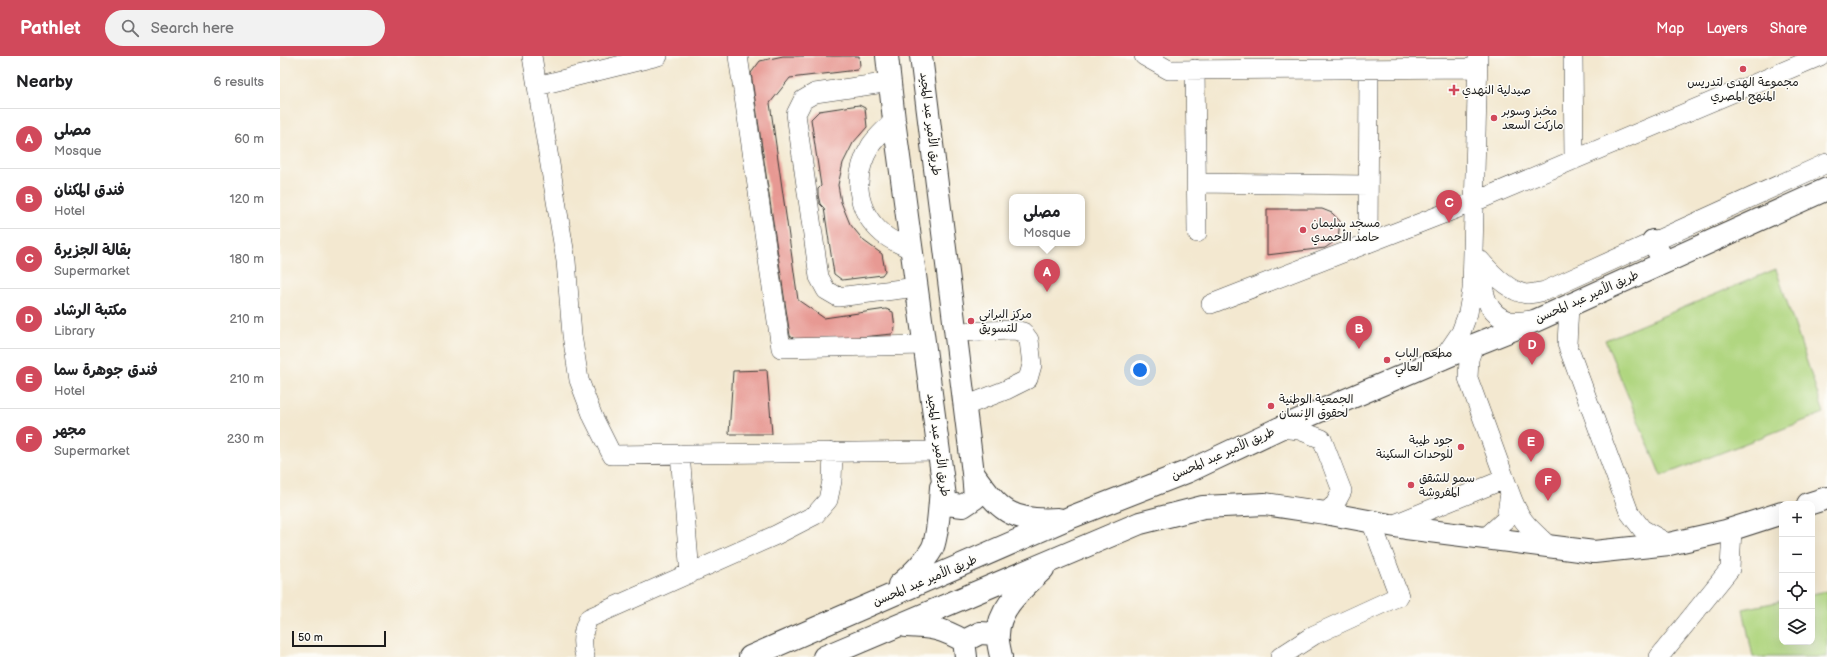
<!DOCTYPE html>
<meta charset="utf-8">
<style>
body{margin:0;font-family:"Balsamiq Sans","Playpen Sans Arabic",sans-serif;background:#f2f2f2;color:#202124}
.controls{position:absolute;right:12px;bottom:12px;display:grid;overflow:hidden;border-radius:8px;box-shadow:0 4px 16px #0002}
.controls button{width:36px;height:36px;display:grid;place-items:center;padding:0;border:0;border-bottom:1px solid #e0e0e0;background:#fff;color:#202124;font:20px sans-serif}
.scale{position:absolute;left:12px;bottom:10px;width:94px;box-sizing:border-box;padding-left:4px;border:2px solid #1c1c1c;border-top:0;font-size:11px;line-height:14px;white-space:nowrap;color:#1c1c1c;-webkit-text-stroke:3px #fdfcf7;paint-order:stroke}
.you{position:absolute;left:860px;top:314px;width:14px;height:14px;margin:-10px;border:3px solid #fff;border-radius:50%;background:#1a73e8;box-shadow:0 0 0 6px #1a73e833}
.badge{display:grid;place-items:center;width:26px;height:26px;border-radius:50%;background:#d1495b;color:#fff;font-size:13px;font-weight:700}
.pin{position:absolute;translate:-50% -33px;filter:drop-shadow(0 1px 2px #0008)}
.pin::after{content:'';position:absolute;top:21px;width:14px;height:12px;background:inherit;clip-path:polygon(0 0,100% 0,50% 100%)}
.popup{position:absolute;left:729px;top:138px;width:76px;height:52px;box-sizing:border-box;display:grid;place-content:center;border-radius:8px;background:#fff;filter:drop-shadow(0 1px 3px #0005);font-size:13px;white-space:nowrap;color:#757577}
.popup b{font-size:15px;color:#202124}
.popup::after{content:'';position:absolute;left:50%;top:100%;margin-left:-8px;border:8px solid transparent;border-top-color:#fff}
.list{margin:0;padding:0;list-style:none}
h2{display:flex;justify-content:space-between;align-items:center;height:52px;margin:0;padding:0 16px;font-size:17px}
h2 small{font-size:13px;font-weight:400;color:#757577}
.list li{display:grid;grid-template-columns:26px 1fr auto;gap:12px;align-items:center;box-sizing:border-box;height:60px;padding:0 16px;border-top:1px solid #e0e0e0}
.list b{display:block;font-size:15px;white-space:nowrap}
.list p{margin:0;font-size:13px;white-space:nowrap;color:#757577}
.list em{font-size:13px;font-style:normal;color:#757577}
.icon{flex:none;width:22px;height:22px;fill:none;stroke:currentColor;stroke-width:2;stroke-linecap:round;stroke-linejoin:round}
.map{position:relative;flex:none;width:1547px;height:601px;overflow:hidden}
header{display:flex;align-items:center;gap:24px;box-sizing:border-box;height:56px;padding:0 20px;background:#d1495b;color:#fff}
header strong{font-size:19px}
nav{display:flex;gap:22px;margin-inline-start:auto;font-size:14px}
.search{width:280px;height:36px;background:#f2f2f2;display:flex;align-items:center;gap:10px;box-sizing:border-box;padding:0 14px;border-radius:22px;color:#757577;font-size:15px}
main{display:flex}
aside{flex:1;background:#fff}
.map>svg:first-child{display:block}
.grass{fill:#b0d680;stroke:#66794e}
.building{fill:#e79993}
.lines{fill:none;stroke-linecap:round;stroke-linejoin:round}
.minor-casing{stroke:#3c3b37;stroke-width:20}
.major-casing{stroke:#3c3b37;stroke-width:24}
.minor{stroke:#fff;stroke-width:19}
.major{stroke:#fff;stroke-width:22}
.poi-dot{fill:#d1495b;stroke:#fdfcf7;stroke-width:1.5}
.labels{text-anchor:middle;dominant-baseline:central;stroke-width:3;stroke-linejoin:round;paint-order:stroke}
.poi-label{font-size:12px;fill:#1c1c1c;stroke:#fdfcf7;text-anchor:start}
.street-label{font-size:12px;fill:#1c1c1c;stroke:#fdfcf7}
</style>
<header>
<strong>Pathlet</strong>
<div class="search"><svg class="icon" aria-label="search" viewBox="0 0 24 24"><circle cx="10" cy="10" r="6"/><path d="M15 15l6 6"/></svg>Search here</div>
<nav><a>Map</a><a>Layers</a><a>Share</a></nav>
</header>
<main>
<aside>
<h2>Nearby<small>6 results</small></h2>
<ul class="list">
<li><span class="badge">A</span><div><b>مصلى</b><p>Mosque</p></div><em>60 m</em></li>
<li><span class="badge">B</span><div><b>فندق المكنان</b><p>Hotel</p></div><em>120 m</em></li>
<li><span class="badge">C</span><div><b>بقالة الجزيرة</b><p>Supermarket</p></div><em>180 m</em></li>
<li><span class="badge">D</span><div><b>مكتبة الرشاد</b><p>Library</p></div><em>210 m</em></li>
<li><span class="badge">E</span><div><b>فندق جوهرة سما</b><p>Hotel</p></div><em>210 m</em></li>
<li><span class="badge">F</span><div><b>مجهر</b><p>Supermarket</p></div><em>230 m</em></li>
</ul>
</aside>
<div class="map">
<svg width="1547" height="601" viewBox="0 0 1547 601">
<rect width="100%" height="100%" fill="#fdfcf7"/>
<filter id="ink" filterUnits="userSpaceOnUse"><feTurbulence type="fractalNoise" baseFrequency=".025" numOctaves="2"/><feDisplacementMap in="SourceGraphic" scale="8" xChannelSelector="R" yChannelSelector="G"/><feConvolveMatrix kernelMatrix="1 2 1 2 8 2 1 2 1" color-interpolation-filters="sRGB"/></filter>
<filter id="wash" filterUnits="userSpaceOnUse"><feTurbulence type="fractalNoise" baseFrequency=".012" numOctaves="4" result="noise"/><feDisplacementMap in="SourceGraphic" scale="16" xChannelSelector="R" yChannelSelector="G"/><feGaussianBlur stdDeviation="0.9" result="paint"/><feColorMatrix in="noise" values="0 0 0 0 0 0 0 0 0 0 0 0 0 0 0 0 0 1.4 0 .05"/><feComposite in="paint" operator="in"/></filter>
<g filter="url(#wash)">
<rect width="100%" height="100%" fill="#f3e8d0"/>
<path class="grass" d="M1496,213L1544,357L1381,420L1325,284Z
M1547,535V601H1473L1463,553L1502,545V586H1532V538Z"/>
<g id="blocks">
<path class="building" d="M503,0H579L580,10L577,14L510,22L490,47L518,244L544,262L606,253L613,256L615,273L612,278L521,287L510,280L471,17L480,5Z
M579,49L585,52L587,71L573,87L563,107L558,129L561,146L570,168L584,185L602,198L605,215L602,219L562,224L554,218L544,152L540,148L538,139V133L541,130L531,63L539,55Z
M987,153H1042L1052,157L1060,165L1058,183L1045,192L987,199Z
M487,314L492,378H449L453,315Z"/>
</g>
</g>
<g filter="url(#ink)">
<use href="#blocks" fill-opacity="0" stroke="#3c3b37" stroke-width="1"/>
<g class="lines">
<g class="minor-casing">
<path id="minor" d="M252,0L286,205L292,279L299,324L313,361L332,399L658,395
M458,0L501,292L645,289
M864,0L889,14L1198,12
M1293,0L1294,104
M915,13L917,177
M611,26L535,37L523,44L516,58L539,221L546,234L558,241L637,231
M257,30L378,0
M614,64C607,72 597,80 591,89C572,120 575,154 603,178C611,185 623,189 632,194
M917,127L1088,129
M1088,187L1089,13
M1200,204C1211,217 1228,235 1246,238C1252,238 1259,236 1265,235L1547,107
M1201,213C1203,234 1205,259 1230,265C1237,266 1245,265 1252,264
M931,248L1194,146L1540,0
M1289,250L1287,288L1349,456L1362,473L1389,488
M676,276L734,274L743,276L749,284L752,309L748,323L726,334L685,350
M1194,289L1189,303L1188,322L1230,437C1240,465 1247,470 1269,490
M1162,304L1181,276L1188,257L1192,234L1198,0
M1000,372L1019,374L1042,383L1062,435L1055,448L1045,457
M400,398L410,518
M1112,469L1225,423
M1205,482L1226,463L1230,437
M305,601C301,587 302,574 309,562L496,479L535,459L548,444L552,425L553,396
M1000,601L1034,579L1119,540L1091,465
M1379,601L1450,513L1452,473"/>
</g>
<g class="major-casing">
<path id="major" d="M607,0L614,64L666,448L683,450L695,442L693,417L641,0
M1373,185L1384,206
M693,417C720,455 730,466 778,463
M1528,448L1547,442
M619,529C632,518 644,507 652,493C658,482 660,445 661,431
M626,570C652,571 661,572 684,585
M470,601L789,462L909,415L1000,372L1194,289L1257,264L1547,133
M544,601L860,467L923,451L985,448L1045,457L1126,472L1314,496L1389,488L1446,475L1502,457
M686,601L684,585L700,577L717,578
M721,601C720,594 717,586 718,579C718,551 745,531 763,513"/>
</g>
<use href="#minor" class="minor"/>
<use href="#major" class="major"/>
</g>
</g>
<g class="poi-dot">
<circle cx="1463" cy="13" r="4"/>
<path d="M1172 28h4v4h4v4h-4v4h-4v-4h-4v-4h4z"/>
<circle cx="1214" cy="62" r="4"/>
<circle cx="1023" cy="174" r="4"/>
<circle cx="691" cy="265" r="4"/>
<circle cx="1107" cy="304" r="4"/>
<circle cx="991" cy="350" r="4"/>
<circle cx="1181" cy="391" r="4"/>
<circle cx="1131" cy="429" r="4"/>
</g>
<g class="labels">
<g class="poi-label">
<text x="1463" y="26" text-anchor="middle">مجموعة الهدى لتدريس<tspan x="1463" dy="14">المنهج المصري</tspan></text>
<text x="1182" y="34">صيدلية النهدي</text>
<text x="1222" y="55">مخبز وسوبر<tspan x="1222" dy="14">ماركت السعد</tspan></text>
<text x="1031" y="167">مسجد سليمان<tspan x="1031" dy="14">حامد الأحمدي</tspan></text>
<text x="699" y="258">مركز البراني<tspan x="699" dy="14">للتسويق</tspan></text>
<text x="1115" y="297">مطعم الباب<tspan x="1115" dy="14">العالي</tspan></text>
<text x="999" y="343">الجمعية الوطنية<tspan x="999" dy="14">لحقوق الإنسان</tspan></text>
<text x="1173" y="384" text-anchor="end">جود طيبة<tspan x="1173" dy="14">للوحدات السكينة</tspan></text>
<text x="1139" y="422">سمو للشقق<tspan x="1139" dy="14">المفروشة</tspan></text>
</g>
<g class="street-label">
<text transform="translate(650 68) rotate(83)">طريق الأمير عبد المجيد</text>
<text transform="translate(1307 241) rotate(-24)">طريق الأمير عبد المحسن</text>
<text transform="translate(658 389) rotate(82)">طريق الأمير عبد المجيد</text>
<text transform="translate(943 398) rotate(-24)">طريق الأمير عبد المحسن</text>
<text transform="translate(645 525) rotate(-23)">طريق الأمير عبد المحسن</text>
</g>
</g>
</svg>
<div class="controls">
<button>+</button>
<button>−</button>
<button><svg class="icon" aria-label="locate" viewBox="0 0 24 24"><circle cx="12" cy="12" r="6"/><path d="M12 2v4M12 18v4M2 12h4M18 12h4"/></svg></button>
<button><svg class="icon" aria-label="layers" viewBox="0 0 24 24"><path d="M12 4l9 5-9 5-9-5zM3 14l9 5 9-5"/></svg></button>
</div>
<div class="scale">50 m</div>
<div class="you"></div>
<div class="pin badge" style="left:767px;top:236px">A</div>
<div class="popup"><b>مصلى</b>Mosque</div>
<div class="pin badge" style="left:1079px;top:293px">B</div>
<div class="pin badge" style="left:1169px;top:167px">C</div>
<div class="pin badge" style="left:1252px;top:309px">D</div>
<div class="pin badge" style="left:1251px;top:406px">E</div>
<div class="pin badge" style="left:1268px;top:445px">F</div>
</div>
</main>
